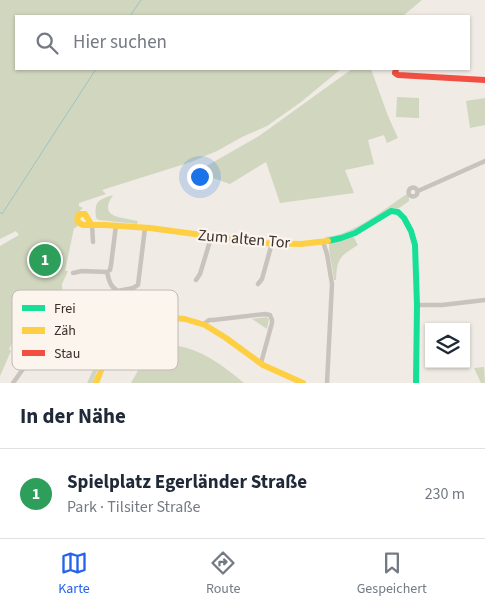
<!DOCTYPE html>
<html lang="de">
<meta charset="utf-8">
<style>
body{margin:0;font-family:"Source Sans 3",sans-serif;background:#f6f6f7;color:#1f2937}
.controls{position:absolute;right:15px;bottom:15px;display:grid;overflow:hidden;border-radius:0px;box-shadow:0 1px 4px #0004}
.controls button{width:45px;height:45px;display:grid;place-items:center;padding:0;border:0;border-bottom:1px solid #e0e1e3;background:#fff;color:#1f2937;font:25px sans-serif}
.you{position:absolute;left:199px;top:176px;width:18px;height:18px;margin:-12px;border:4px solid #fff;border-radius:50%;background:#1a73e8;box-shadow:0 0 0 8px #1a73e833}
.badge{display:grid;place-items:center;width:32px;height:32px;border-radius:50%;background:#2563eb;color:#fff;font-size:16px;font-weight:700}
.pin{position:absolute;translate:-50% -50%;border:2px solid #fff;box-shadow:0 1px 5px #0006}
.list{margin:0;padding:0;list-style:none}
h2{display:flex;justify-content:space-between;align-items:center;height:65px;margin:0;padding:0 20px;font-size:21px}
h2 small{font-size:16px;font-weight:400;color:#747a83}
.list li{display:grid;grid-template-columns:32px 1fr auto;gap:15px;align-items:center;box-sizing:border-box;height:90px;padding:0 20px;border-top:1px solid #e0e1e3}
.list b{display:block;font-size:19px;white-space:nowrap}
.list p{margin:0;font-size:16px;white-space:nowrap;color:#747a83}
.list em{font-size:16px;font-style:normal;color:#747a83}
.icon{flex:none;width:28px;height:28px;fill:none;stroke:currentColor;stroke-width:2;stroke-linecap:round;stroke-linejoin:round}
.map{position:relative;flex:none;width:485px;height:383px;overflow:hidden}
.search{position:absolute;background:#fff;box-shadow:0 1px 4px #0004;left:15px;right:15px;top:15px;height:55px;display:flex;align-items:center;gap:12px;box-sizing:border-box;padding:0 18px;border-radius:0px;color:#747a83;font-size:19px}
.sheet{height:155px;background:#fff}
nav{display:flex;justify-content:space-around;align-items:center;box-sizing:border-box;height:70px;border-top:1px solid #e0e1e3;background:#fff;font-size:14px;color:#747a83}
nav a{display:grid;justify-items:center;gap:2px}
nav .on{color:#2563eb}
.map>svg:first-child{display:block}
.green{fill:#d1d6bf}
.lines{fill:none;stroke-linecap:round;stroke-linejoin:round}
.stream{stroke:#a1c2c1;stroke-width:1}
.street{stroke:#c9c3be;stroke-width:4.5}
.fast{stroke:#16e098;stroke-width:6}
.slow{stroke:#ffcf43;stroke-width:6}
.jam{stroke:#f24e42;stroke-width:6}
.labels{text-anchor:middle;dominant-baseline:central;stroke-width:4.5;stroke-linejoin:round;paint-order:stroke}
.street-label{font-size:16px;fill:#3b302b;stroke:#fbf5ee}
.key{fill:#fbf5ee;stroke:#c1bab4;stroke-width:1}
.key-label{font-size:14px;fill:#3b302b}
</style>
<div class="map">
<svg width="485" height="383" viewBox="0 0 485 383">
<rect width="100%" height="100%" fill="#f0ebe5"/>
<path class="green" d="M0,0H422L403,16H16V69H341L301,102L267,126L242,137L217,151L191,162L102,190L106,194L79,203V206L83,208L76,214L77,227L74,228L65,271H68L62,284L63,303L59,305L46,301L45,305L32,333C27,331 21,329 17,333L9,349L11,351L0,376V246L19,235L16,231L0,239Z
M352,69H371L388,116L398,138L387,143L384,135L368,140L374,164L345,170L354,193L280,203L266,162L230,184L196,172L259,136Z
M397,97L419,98V118L396,117Z
M485,98V125L470,128L466,101Z
M407,194L409,198V201L399,208L389,209L359,228L346,233L326,239L325,237C352,236 384,209 407,194Z
M113,195C98,218 120,217 138,221L137,224L99,220L96,218C94,201 98,200 113,195Z
M353,236L358,245C340,256 337,258 336,280H334C333,268 329,256 329,245L332,243Z
M266,317L269,319L267,329L252,319Z
M155,343C166,345 177,345 187,348C208,354 227,369 244,383H131L140,367Z
M98,355L102,356L93,383H87L99,357H96Z
M484,367L485,383H481L474,368Z"/>
<g class="lines">
<path class="stream" d="M130,16L141,0
M0,212L2,214L96,69"/>
<path class="street" d="M408.5 192a4.5 4.5 0 1 1 9 0a4.5 4.5 0 1 1-9 0Z
M418,191L485,161
M92,224L93,242
M323,242L327,254L332,284L327,383
M107,272C109,280 110,287 118,291L133,288L138,285L145,228
M107,272L110,270L111,265L116,225
M73,273L82,271L107,272
M196,280L200,274L211,238
M258,284L262,279L272,243
M417,305H442L485,300
M72,310C68,313 64,314 60,312L58,308L62,304L67,305L72,310L115,342
M204,324L209,320H213L265,314L270,315L272,320V323L261,363
M13,383L23,369"/>
<path class="fast" d="M328,241L341,238L355,233L391,211L398,212L404,218L411,231L415,245L417,305L416,383"/>
<path class="slow" d="M91,224L85,214H79L77,220L79,223L83,225H105L150,228L261,243L301,244L328,241
M96,383L106,358L119,338L128,330L138,323L150,319L164,317L185,319L205,325L226,338L263,365L303,383"/>
<path class="jam" d="M396,69L395,73L398,75L485,80"/>
</g>
<g class="labels">
<g class="street-label">
<text transform="translate(244 239) rotate(5)">Zum alten Tor</text>
</g>
</g>
<rect x="12" y="290" width="166" height="80" rx="8" class="key"/>
<rect x="22" y="305" width="23" height="6" fill="#16e098"/>
<rect x="22" y="327" width="23" height="7" fill="#ffcf43"/>
<rect x="22" y="350" width="23" height="6" fill="#f24e42"/>
<g class="key-label">
<text x="54" y="313">Frei</text>
<text x="54" y="335">Zäh</text>
<text x="54" y="358">Stau</text>
</g>
</svg>
<div class="controls">
<button><svg class="icon" aria-label="layers" viewBox="0 0 24 24"><path d="M12 4l9 5-9 5-9-5zM3 14l9 5 9-5"/></svg></button>
</div>
<div class="you"></div>
<div class="pin badge" style="left:45px;top:260px;background:#2e9e5b">1</div>
<div class="search"><svg class="icon" aria-label="search" viewBox="0 0 24 24"><circle cx="10" cy="10" r="6"/><path d="M15 15l6 6"/></svg>Hier suchen</div>
</div>
<section class="sheet">
<h2>In der Nähe<small></small></h2>
<ul class="list">
<li><span class="badge" style="background:#2e9e5b">1</span><div><b>Spielplatz Egerländer Straße</b><p>Park · Tilsiter Straße</p></div><em>230 m</em></li>
</ul>
</section>
<nav>
<a class="on"><svg class="icon" aria-label="map" viewBox="0 0 24 24"><path d="M3 6l6-2 6 2 6-2v14l-6 2-6-2-6 2zM9 4v14M15 6v14"/></svg>Karte</a>
<a><svg class="icon" aria-label="directions" viewBox="0 0 24 24"><path d="M12 3l9 9-9 9-9-9zM9 14v-3h6M13 9l2 2-2 2"/></svg>Route</a>
<a><svg class="icon" aria-label="saved" viewBox="0 0 24 24"><path d="M7 4h10v16l-5-4-5 4z"/></svg>Gespeichert</a>
</nav>
